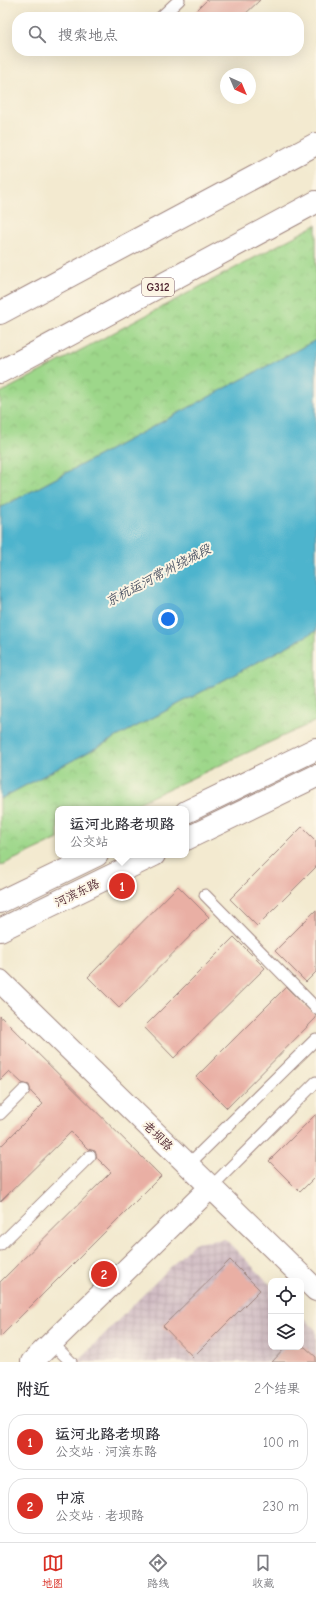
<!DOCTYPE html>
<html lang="zh">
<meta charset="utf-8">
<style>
body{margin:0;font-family:"Comic Neue","LXGW WenKai TC",sans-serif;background:#f7f7f7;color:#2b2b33}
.controls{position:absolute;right:12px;bottom:12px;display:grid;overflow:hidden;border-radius:8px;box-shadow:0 4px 16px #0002}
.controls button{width:36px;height:36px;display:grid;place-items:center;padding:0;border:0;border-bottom:1px solid #e1e1e2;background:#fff;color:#2b2b33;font:20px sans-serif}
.compass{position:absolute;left:220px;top:68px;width:36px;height:36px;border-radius:50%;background:#fff;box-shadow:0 4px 16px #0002;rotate:136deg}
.you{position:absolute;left:168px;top:619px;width:14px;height:14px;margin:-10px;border:3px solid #fff;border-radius:50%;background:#1a73e8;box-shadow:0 0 0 6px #1a73e833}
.badge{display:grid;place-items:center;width:26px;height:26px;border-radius:50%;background:#d93025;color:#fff;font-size:13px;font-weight:700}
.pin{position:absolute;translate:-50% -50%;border:2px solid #fff;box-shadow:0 1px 4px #0006}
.popup{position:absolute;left:55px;top:806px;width:134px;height:52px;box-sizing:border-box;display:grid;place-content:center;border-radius:8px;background:#fff;filter:drop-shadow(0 1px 3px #0005);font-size:13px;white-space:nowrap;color:#7c7c81}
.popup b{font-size:15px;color:#2b2b33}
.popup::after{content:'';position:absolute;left:50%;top:100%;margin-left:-8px;border:8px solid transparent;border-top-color:#fff}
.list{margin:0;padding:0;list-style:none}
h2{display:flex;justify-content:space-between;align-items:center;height:52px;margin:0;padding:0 16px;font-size:17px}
h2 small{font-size:13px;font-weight:400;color:#7c7c81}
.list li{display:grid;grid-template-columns:26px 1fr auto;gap:12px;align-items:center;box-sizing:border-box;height:56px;margin:0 8px 8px;padding:0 8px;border:1px solid #e1e1e2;border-radius:16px}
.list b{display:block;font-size:15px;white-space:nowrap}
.list p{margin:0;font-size:13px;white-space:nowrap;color:#7c7c81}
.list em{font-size:13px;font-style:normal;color:#7c7c81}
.icon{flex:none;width:22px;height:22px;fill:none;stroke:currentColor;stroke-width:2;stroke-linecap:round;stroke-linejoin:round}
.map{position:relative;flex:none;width:316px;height:1362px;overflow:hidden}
.search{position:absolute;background:#fff;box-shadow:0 4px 16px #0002;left:12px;right:12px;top:12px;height:44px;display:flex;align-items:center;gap:10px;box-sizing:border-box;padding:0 14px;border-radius:16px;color:#7c7c81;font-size:15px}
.sheet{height:180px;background:#fff}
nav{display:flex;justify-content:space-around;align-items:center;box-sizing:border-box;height:56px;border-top:1px solid #e1e1e2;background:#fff;font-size:11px;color:#7c7c81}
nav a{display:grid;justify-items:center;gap:2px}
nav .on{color:#d93025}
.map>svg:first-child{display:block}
.industrial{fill:url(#industrial-grid)}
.park{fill:url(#park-crowns);stroke:#747b5a}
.water{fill:#4eb4cd;stroke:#4c6a7c}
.building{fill:#e9afa4}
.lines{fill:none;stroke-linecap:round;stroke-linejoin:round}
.service-casing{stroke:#9e847e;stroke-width:13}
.minor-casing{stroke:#9e847e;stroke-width:24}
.secondary-casing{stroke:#9e847e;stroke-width:24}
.trunk-casing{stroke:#9e847e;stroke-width:24}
.service{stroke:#fff;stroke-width:11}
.minor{stroke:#fff;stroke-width:22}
.secondary{stroke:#fff;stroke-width:22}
.trunk{stroke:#fff;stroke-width:22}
.labels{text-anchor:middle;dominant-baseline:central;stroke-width:4;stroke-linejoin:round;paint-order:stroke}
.shield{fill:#fcf5e5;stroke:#7f5f63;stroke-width:1}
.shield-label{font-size:11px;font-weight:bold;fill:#4a1f2b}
.street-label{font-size:12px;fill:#4a1f2b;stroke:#fcf5e5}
.water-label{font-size:13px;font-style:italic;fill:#4b5364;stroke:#fcf5e5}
</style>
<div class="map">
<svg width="316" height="1362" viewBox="0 0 316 1362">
<defs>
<pattern id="industrial-grid" width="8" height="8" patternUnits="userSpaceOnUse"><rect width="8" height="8" fill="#d2bec5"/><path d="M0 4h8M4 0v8" fill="none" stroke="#b6a3a9"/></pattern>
<pattern id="park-crowns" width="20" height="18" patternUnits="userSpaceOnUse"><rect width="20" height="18" fill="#9dd78a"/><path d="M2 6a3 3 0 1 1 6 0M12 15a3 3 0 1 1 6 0" fill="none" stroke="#89b877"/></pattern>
</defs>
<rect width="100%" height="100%" fill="#fcf5e5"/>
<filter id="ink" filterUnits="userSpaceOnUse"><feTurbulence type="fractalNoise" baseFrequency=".025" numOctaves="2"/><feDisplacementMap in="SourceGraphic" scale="8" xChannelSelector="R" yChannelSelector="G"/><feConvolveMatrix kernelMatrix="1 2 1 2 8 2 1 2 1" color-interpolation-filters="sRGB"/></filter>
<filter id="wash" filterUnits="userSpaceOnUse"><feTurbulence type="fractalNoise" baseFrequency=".012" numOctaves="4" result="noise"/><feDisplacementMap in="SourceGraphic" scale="16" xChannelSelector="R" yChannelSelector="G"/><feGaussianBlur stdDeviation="0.9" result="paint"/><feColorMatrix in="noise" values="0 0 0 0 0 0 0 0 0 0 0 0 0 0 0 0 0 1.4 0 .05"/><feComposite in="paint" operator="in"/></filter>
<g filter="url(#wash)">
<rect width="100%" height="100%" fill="#f3ead0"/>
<path class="industrial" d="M225,1239L271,1285V1347H301V1315L316,1330V1362H77L194,1243Z"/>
<path class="park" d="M316,225V340L0,508V393Z
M316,631V721L125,809H58V839L0,866V799Z"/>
<path class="water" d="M316,340V631L0,799V508Z"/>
<g id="blocks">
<path class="building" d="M207,0H260L242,17H190Z
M302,827L316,841V867L257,926L230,899Z
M178,886L209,917L119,1008L88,977Z
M316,910V972L306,982L275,951Z
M234,937L265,968L174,1058L144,1027Z
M286,987L316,1016V1018L227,1108L196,1077Z
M0,1016L161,1176L0,1337V1282L111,1172L97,1158L95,1151L88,1149L71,1132L0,1202V1147L43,1104L31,1092L29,1085L22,1083L9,1071L0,1080Z
M316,1114V1176L300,1192L269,1161Z
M230,1260L260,1290L193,1357L163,1326Z
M286,1347H305L316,1357V1362H272Z"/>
</g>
</g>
<g filter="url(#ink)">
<use href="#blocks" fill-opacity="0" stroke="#9e847e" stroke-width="1"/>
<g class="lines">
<g class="service-casing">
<path id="service" d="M161,17L179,0
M205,895L316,1008
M0,1114L24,1090
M188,1165L316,1039
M211,1187L316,1082
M0,1245L90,1156
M52,1343L71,1362"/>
</g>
<g class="minor-casing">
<path id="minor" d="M0,981L316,1290
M32,1362L211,1187"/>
</g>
<g class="secondary-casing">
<path id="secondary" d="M186,812L316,749
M186,839L316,776
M0,902L97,855
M0,930L154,855"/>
</g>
<g class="trunk-casing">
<path id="trunk" d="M0,313L316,144
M0,372L316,202"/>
</g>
<use href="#service" class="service"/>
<use href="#minor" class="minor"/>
<use href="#secondary" class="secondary"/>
<use href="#trunk" class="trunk"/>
</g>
</g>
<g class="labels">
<rect class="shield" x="142" y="278" width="32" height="18" rx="3"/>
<g class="shield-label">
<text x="158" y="287">G312</text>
</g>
<g class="street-label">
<text transform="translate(77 893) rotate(-26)">河滨东路</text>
<text transform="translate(158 1136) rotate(44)">老坝路</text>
</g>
<g class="water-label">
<text transform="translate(158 575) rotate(-28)">京杭运河常州绕城段</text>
</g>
</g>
</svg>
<div class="controls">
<button><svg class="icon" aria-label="locate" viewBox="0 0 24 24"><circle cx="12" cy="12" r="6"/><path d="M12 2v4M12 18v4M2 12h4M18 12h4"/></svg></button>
<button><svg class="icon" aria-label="layers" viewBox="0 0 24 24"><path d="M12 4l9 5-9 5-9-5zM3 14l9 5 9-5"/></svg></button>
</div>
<svg class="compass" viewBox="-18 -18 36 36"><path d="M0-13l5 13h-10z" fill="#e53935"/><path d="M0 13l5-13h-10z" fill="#7c7c81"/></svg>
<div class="you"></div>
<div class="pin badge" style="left:122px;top:886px">1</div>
<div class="popup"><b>运河北路老坝路</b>公交站</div>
<div class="pin badge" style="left:104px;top:1274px">2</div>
<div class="search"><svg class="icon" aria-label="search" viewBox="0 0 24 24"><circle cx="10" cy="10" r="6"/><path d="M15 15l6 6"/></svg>搜索地点</div>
</div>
<section class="sheet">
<h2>附近<small>2个结果</small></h2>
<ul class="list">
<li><span class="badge">1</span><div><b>运河北路老坝路</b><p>公交站 · 河滨东路</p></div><em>100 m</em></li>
<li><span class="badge">2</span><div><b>中凉</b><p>公交站 · 老坝路</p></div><em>230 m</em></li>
</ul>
</section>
<nav>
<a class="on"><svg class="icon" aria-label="map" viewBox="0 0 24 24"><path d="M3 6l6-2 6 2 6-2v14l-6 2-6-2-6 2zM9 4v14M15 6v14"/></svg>地图</a>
<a><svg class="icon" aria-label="directions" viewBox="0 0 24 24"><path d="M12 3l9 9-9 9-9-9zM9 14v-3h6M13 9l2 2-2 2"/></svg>路线</a>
<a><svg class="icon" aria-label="saved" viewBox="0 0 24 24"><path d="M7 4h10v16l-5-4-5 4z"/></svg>收藏</a>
</nav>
